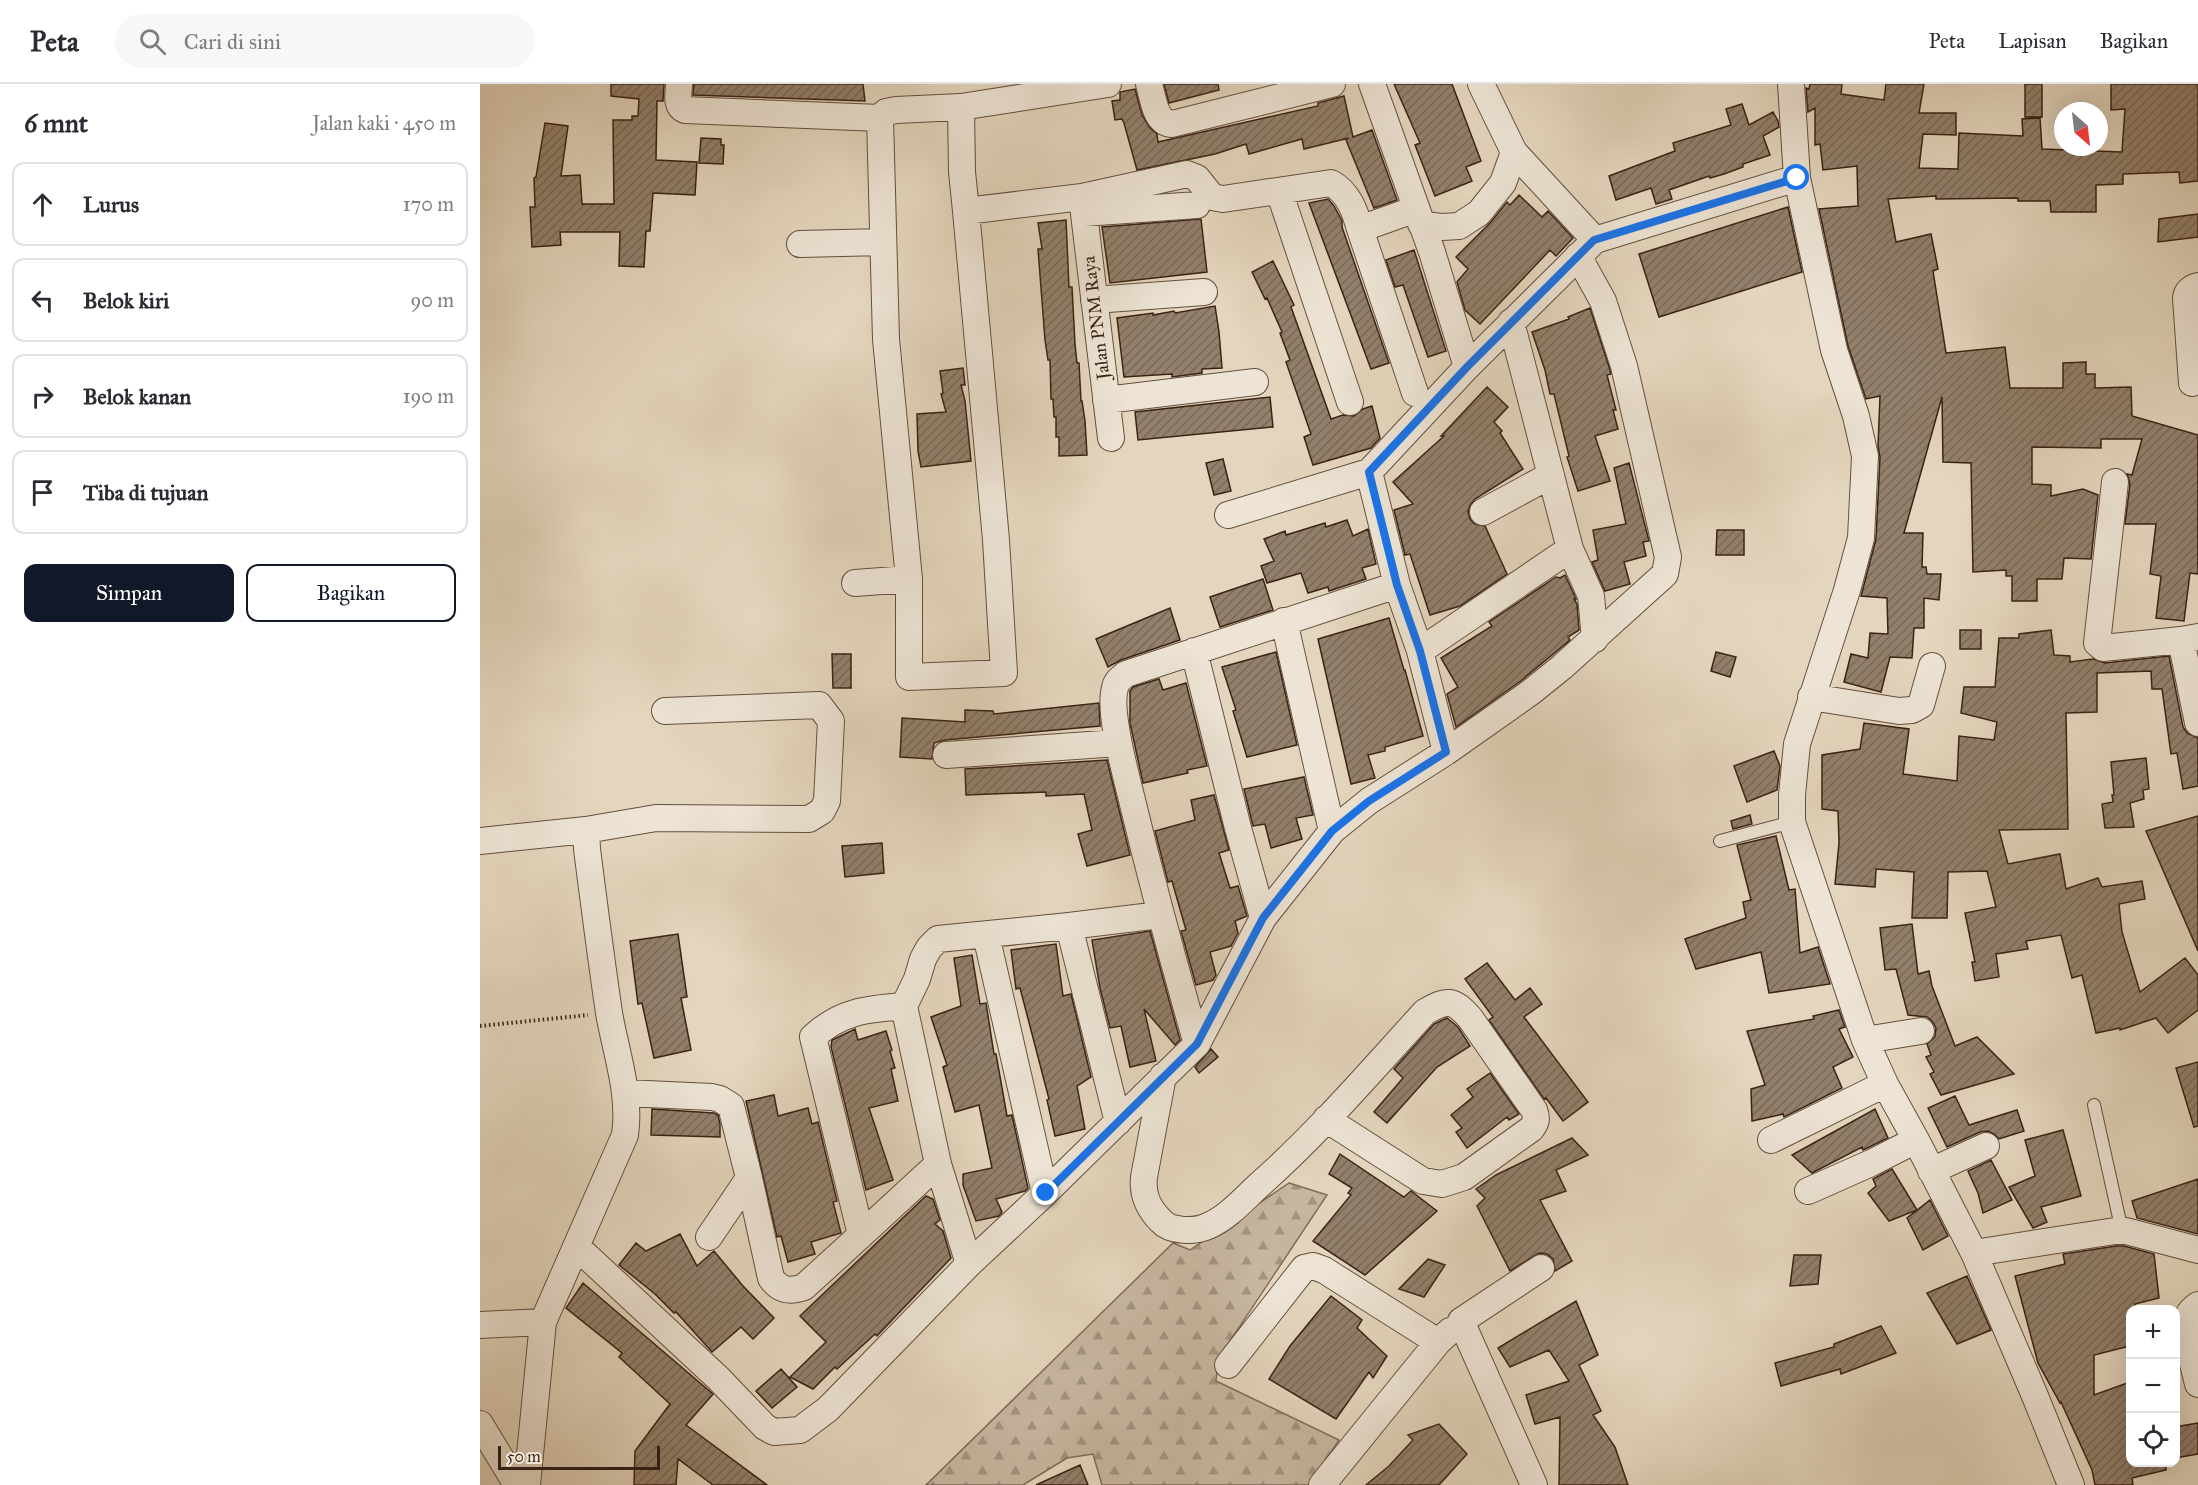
<!DOCTYPE html>
<html lang="id">
<meta charset="utf-8">
<style>
body{margin:0;font-family:"IM FELL Great Primer",serif;background:#f7f7f7;color:#2b2b33}
.controls{position:absolute;right:18px;bottom:18px;display:grid;overflow:hidden;border-radius:12px;box-shadow:0 6px 24px #0002}
.controls button{width:54px;height:54px;display:grid;place-items:center;padding:0;border:0;border-bottom:2px solid #e1e1e2;background:#fff;color:#2b2b33;font:30px sans-serif}
.compass{position:absolute;left:1574px;top:18px;width:54px;height:54px;border-radius:50%;background:#fff;box-shadow:0 6px 24px #0002;rotate:152deg}
.scale{position:absolute;left:18px;bottom:15px;width:162px;box-sizing:border-box;padding-left:6px;border:3px solid #3a2214;border-top:0;font-size:16px;line-height:21px;white-space:nowrap;color:#3a2214;-webkit-text-stroke:4px #ede4d5;paint-order:stroke}
.stop{position:absolute;width:18px;height:18px;margin:-14px;border:4px solid #1a73e8;border-radius:50%;background:#fff}
.stop.end{background:#1a73e8;border-color:#fff;box-shadow:0 2px 6px #0008}
.list{margin:0;padding:0;list-style:none}
h2{display:flex;justify-content:space-between;align-items:center;height:78px;margin:0;padding:0 24px;font-size:26px}
h2 small{font-size:20px;font-weight:400;color:#7c7c81}
.list li{display:grid;grid-template-columns:39px 1fr auto;gap:18px;align-items:center;box-sizing:border-box;height:84px;margin:0 12px 12px;padding:0 12px;border:2px solid #e1e1e2;border-radius:12px}
.list b{display:block;font-size:22px;white-space:nowrap}
.list em{font-size:20px;font-style:normal;color:#7c7c81}
.actions{display:flex;gap:12px;padding:18px 24px}
.actions a{flex:1;padding:14px 0;border:2px solid #111827;border-radius:12px;text-align:center;font-size:21px;color:#111827}
.actions .main{background:#111827;color:#fff}
.icon{flex:none;width:33px;height:33px;fill:none;stroke:currentColor;stroke-width:2;stroke-linecap:round;stroke-linejoin:round}
.map{position:relative;flex:none;width:1718px;height:1401px;overflow:hidden}
header{display:flex;align-items:center;gap:36px;box-sizing:border-box;height:84px;padding:0 30px;background:#fff;border-bottom:2px solid #e1e1e2}
header strong{font-size:28px}
nav{display:flex;gap:33px;margin-inline-start:auto;font-size:21px}
.search{width:420px;height:54px;background:#f7f7f7;display:flex;align-items:center;gap:15px;box-sizing:border-box;padding:0 21px;border-radius:33px;color:#7c7c81;font-size:22px}
main{display:flex}
aside{flex:1;background:#fff}
.map>svg:first-child{display:block}
.forest{fill:url(#forest-firs);stroke:#806c5a;stroke-width:1.5}
.building{fill:url(#building-hatch);stroke:#3a2214;stroke-width:1.5}
.lines{fill:none;stroke-linecap:round;stroke-linejoin:round}
.service-casing{stroke:#644f3e;stroke-width:14}
.minor-casing{stroke:#644f3e;stroke-width:28}
.path{stroke:#3a2214;stroke-width:4;stroke-dasharray:1.5 3;stroke-linecap:butt}
.service{stroke:#ede4d5;stroke-width:12}
.minor{stroke:#ede4d5;stroke-width:26}
.route{stroke:#1a73e8;stroke-width:8}
.labels{text-anchor:middle;dominant-baseline:central;stroke-width:4.5;stroke-linejoin:round;paint-order:stroke}
.street-label{font-size:18px;fill:#3a2214;stroke:#ede4d5}
</style>
<header>
<strong>Peta</strong>
<div class="search"><svg class="icon" aria-label="search" viewBox="0 0 24 24"><circle cx="10" cy="10" r="6"/><path d="M15 15l6 6"/></svg>Cari di sini</div>
<nav><a>Peta</a><a>Lapisan</a><a>Bagikan</a></nav>
</header>
<main>
<aside>
<h2>6 mnt<small>Jalan kaki · 450 m</small></h2>
<ul class="list">
<li><svg class="icon" aria-label="ahead" viewBox="0 0 24 24"><path d="M12 20V5M6 11l6-6 6 6"/></svg><div><b>Lurus</b></div><em>170 m</em></li>
<li><svg class="icon" aria-label="left" viewBox="0 0 24 24"><path d="M17 20v-9H6M10 6l-5 5 5 5"/></svg><div><b>Belok kiri</b></div><em>90 m</em></li>
<li><svg class="icon" aria-label="right" viewBox="0 0 24 24"><path d="M7 20v-9h11M14 6l5 5-5 5"/></svg><div><b>Belok kanan</b></div><em>190 m</em></li>
<li><svg class="icon" aria-label="arrive" viewBox="0 0 24 24"><path d="M6 21V4h12l-3 4 3 4H6"/></svg><div><b>Tiba di tujuan</b></div></li>
</ul>
<div class="actions"><a class="main">Simpan</a><a>Bagikan</a></div>
</aside>
<div class="map">
<svg width="1718" height="1401" viewBox="0 0 1718 1401">
<defs>
<pattern id="forest-firs" width="22" height="20" patternUnits="userSpaceOnUse" patternTransform="scale(1.5)"><rect width="22" height="20" fill="#c7b7a1"/><path d="M5 1l3.5 6h-7zM16 11l3.5 6h-7z" fill="#a39482"/></pattern>
<pattern id="building-hatch" width="6" height="6" patternUnits="userSpaceOnUse" patternTransform="scale(1.5)"><rect width="6" height="6" fill="#92806c"/><path d="M-1 1l2-2M0 6l6-6M5 7l2-2" fill="none" stroke="#786858"/></pattern>
</defs>
<rect width="100%" height="100%" fill="#e4d6be"/>
<filter id="stains"><feTurbulence type="fractalNoise" baseFrequency=".00333" numOctaves="4"/><feColorMatrix values="0 0 0 0 .2 0 0 0 0 .09 0 0 0 0 .02 0 0 0 .5 -.17"/></filter>
<radialGradient id="worn" r=".72"><stop offset=".6" stop-color="#630" stop-opacity="0"/><stop offset="1" stop-color="#630" stop-opacity=".3"/></radialGradient>
<path class="forest" d="M809,1099L847,1111L738,1275L736,1297L859,1356L829,1401H622L613,1370L587,1374L543,1401H446L693,1159L710,1166Z"/>
<path class="building" d="M131,0H184L183,17H177L176,76L217,78L215,111L173,109L170,147H166L164,183L139,182L140,148H80L81,161L52,163L50,123H55L54,94L56,93L65,39L88,42L81,92L100,91L102,120H134L133,36H152V32H158L159,15L131,12Z
M214,0H383L385,17L213,11Z
M684,0H738L739,6L689,19Z
M914,0H972L1001,77L986,83L992,97L955,112L935,61L940,59Z
M1330,0H1362L1361,10L1404,16L1406,0H1444L1439,29H1476V51L1443,50L1439,84L1478,85L1479,49L1543,52L1542,35L1560,34L1562,65L1642,68L1645,25L1631,26V0H1718V97L1700,99L1699,88L1643,90V100L1616,101V128H1571L1570,117H1538V114L1456,115V112L1408,115L1416,158L1451,150L1458,185L1453,187L1466,269L1525,263L1530,304H1583V279L1606,278V290H1615V304L1651,303L1652,332L1718,351V490L1710,489L1704,537L1676,534L1681,492L1670,490L1676,440H1645L1650,400L1647,390L1652,391L1662,355H1621V364L1552,363V400L1571,401V412L1603,405L1618,411L1611,475L1584,474L1582,495H1557V517H1532V492H1526V486L1493,488L1491,379L1463,378L1462,313L1424,449H1443L1442,483H1446L1447,490H1461L1459,516L1444,514V544H1434L1432,574L1410,573L1401,608L1364,598L1371,570L1388,574L1390,549L1408,550L1407,514L1381,512L1396,455L1400,373L1398,363L1400,312L1386,315L1368,262L1339,125L1378,122L1377,82L1343,86L1340,60L1335,61V24L1328,28L1326,4L1329,5Z
M1545,0H1562V33H1545Z
M655,5L662,31L670,44L677,50L678,58L838,22V19L864,12L873,53L892,46L917,116L894,124L866,56L869,54L824,65L822,55L769,70L766,60L735,70L657,86L644,39L642,35L635,36L632,17L640,16V8Z
M1262,20L1269,41L1293,28L1298,37L1299,43L1283,52L1290,71L1263,80V83L1244,90L1230,94L1229,92L1189,106L1192,115L1176,120L1171,104L1136,116L1129,92L1195,67L1193,59L1251,41L1246,25Z
M221,54L241,55V61H244L243,80L219,79Z
M1039,111L1062,133L1068,127L1093,154L1076,172L1070,166L1000,240L985,226L977,198L988,185L976,173L1011,138L1027,118L1030,121Z
M848,115L854,122L862,137V143L909,279L891,285L829,119Z
M1308,123L1322,188L1179,233L1159,170Z
M1718,130V153L1678,158L1679,135Z
M721,135L727,188L630,199L622,143Z
M586,136L589,203H592L595,260L597,279H599L601,317H602L605,337L607,371L579,372V353H576V333H574L573,315H571L570,276H568L565,256L558,165H562L558,139Z
M934,166L966,267L948,273L923,201L915,203L906,176Z
M793,177L814,221L811,223L851,335L863,331L874,332L883,325L892,322L900,354L891,364L833,381L824,353L831,350L806,278L810,276L800,249L802,248L787,214L785,215L772,188Z
M735,222L739,248L742,284L722,285V289L692,293V290L644,293L637,234L673,229V231L694,227L695,229Z
M1110,224L1130,286L1131,290L1127,291L1136,326H1133L1138,345L1115,352L1130,397L1098,407L1087,373L1089,372L1074,310H1070L1065,286L1052,248L1089,235L1088,233Z
M483,284L485,301H481L485,317L491,377L441,383L438,367L437,330L466,328L461,310L463,309L460,287Z
M1007,303L1028,323L1014,338L1022,347L1020,349L1043,385L995,415L990,421L988,428L990,435L995,440L1005,442L1027,490L980,522L950,531L930,470L925,471L914,426L933,420L913,398L964,352H961Z
M790,313L793,343L658,356L655,328Z
M743,375L751,407L734,411L726,379Z
M1149,379L1169,457L1163,458L1166,472L1144,478L1150,500L1125,507L1112,478L1118,476L1113,446L1146,440L1134,384Z
M867,436L873,452L888,445L896,480L882,484L886,495L849,507L848,503L828,509L821,489L787,499L781,482L794,477L784,455L805,447L806,451L845,439L846,443Z
M1237,446H1264V471H1236Z
M1085,491L1096,515H1094L1097,520L1099,546L1088,553L1090,556L1042,596L976,643L967,610L978,603L961,574L1012,542L1009,538L1076,493L1080,494Z
M783,495L793,526L740,543L730,513Z
M690,524L700,556L641,576L628,583L616,555Z
M909,534L924,586H925L943,652L905,663V667L888,671L895,694L871,700L838,555Z
M1480,546H1501V565H1480Z
M1571,546L1574,571L1590,572V578L1613,575L1625,579L1689,572L1703,643L1707,649L1718,654V702L1703,705L1697,669L1691,670L1682,605H1672L1671,587L1617,589V628L1586,629L1588,745L1519,746L1528,780L1580,770L1586,805L1618,794L1622,803L1662,797L1665,815L1639,820L1642,848L1660,908L1705,874L1718,891V926L1688,949L1676,934L1640,946V944L1616,949L1602,891L1592,894L1581,851L1546,857L1548,865L1516,870L1519,893L1495,897L1492,878H1495L1485,829L1516,823L1507,787L1468,788L1467,834H1432L1434,788L1396,785L1395,803L1355,800L1359,759L1358,727L1342,725V671L1380,665L1384,639L1429,645L1423,690L1477,697L1479,652L1514,656L1517,638L1481,629L1484,603H1515L1519,554H1539V550Z
M796,568L817,661L767,673L753,627L756,626L742,583Z
M1236,568L1256,573L1250,593L1231,587Z
M352,570H371V604H353Z
M679,595L683,606L706,599L727,682L707,686L708,689L663,699L650,639V607L653,603Z
M619,619L620,642L465,656L454,659L452,675L420,673L422,634L485,638V626L513,627L514,630Z
M1294,667L1300,682L1297,706L1267,718L1254,682Z
M1666,674L1669,705L1663,706L1664,715L1650,719L1654,743L1625,744L1622,720L1633,718L1632,711H1634L1631,678Z
M627,676L650,771L607,782L598,750L612,746L604,710L566,712V708L486,711L485,685Z
M824,693L833,731L816,734L822,755L791,764L785,740L773,742L764,705Z
M734,711L749,766L739,769L750,804L758,802L767,832L755,837L758,849L751,862L730,868L736,891L733,896L716,901L701,847L706,846L692,797L688,798L675,747L715,736L711,716Z
M1270,731L1272,740L1253,745L1251,737Z
M1718,732V867L1666,747Z
M1296,752L1309,806L1315,805L1320,869L1338,863L1350,900L1289,909L1281,868L1216,885L1205,855L1266,834L1263,818L1271,816L1257,761Z
M402,759L404,789L365,793L362,762Z
M1432,840L1438,890L1449,887L1452,902L1475,962L1497,953L1534,990L1461,1011L1450,990L1454,988L1446,973L1451,971L1447,960L1455,953L1456,944L1452,937L1447,933L1428,931L1416,885L1405,886L1400,844Z
M670,847L700,956L695,961L664,925L676,977L650,983L641,942L630,944L620,904L612,856Z
M198,850L207,913L201,914L211,966L174,974L162,919L158,920L150,857Z
M576,860L583,912L591,910L611,993L597,1002L605,1045L575,1052L567,1016L569,1015L540,904L536,905L531,866Z
M492,871L500,920L506,919L514,970H516L527,1032L532,1031L548,1104L545,1107L516,1115L522,1128L519,1132L496,1137L483,1101V1090L512,1084L499,1021L475,1028L463,983L467,981L451,933L481,922L474,874Z
M1007,879L1035,916L1050,904L1062,920L1044,933L1108,1018L1083,1037L1066,1014L1064,1015L1009,936L1013,933L985,895Z
M1359,926L1365,943L1359,945L1373,973L1353,983L1362,1004L1304,1033L1303,1030L1272,1037L1271,1005L1285,1001L1267,947L1334,935L1333,932Z
M967,934L978,943L990,962L957,983L907,1039L894,1028L923,994L914,985L954,940Z
M375,945L378,956L406,947L412,966L410,967L415,984L411,985L418,1017L389,1024L413,1096L386,1106L351,963L352,956Z
M731,965L738,973L719,989L715,983Z
M1718,978V1042L1714,1043L1696,984Z
M1010,989L1039,1030L1029,1036L1027,1033L987,1064L976,1048L982,1044L971,1031L993,1013L987,1005Z
M294,1011L298,1032L328,1024L332,1040L338,1038L357,1117L353,1118L361,1149L331,1158L335,1170L308,1178L301,1152L297,1153L266,1017Z
M1475,1012L1489,1041L1537,1026L1544,1047L1519,1055L1514,1050L1508,1047L1500,1048L1467,1063L1448,1024Z
M172,1025L234,1029L238,1031L240,1040V1053L171,1051Z
M1395,1025L1408,1054L1383,1066L1382,1063L1332,1089L1312,1071Z
M1583,1046L1601,1112L1561,1123L1567,1138L1553,1144L1529,1103L1555,1092L1545,1056Z
M1092,1054L1108,1071L1076,1086L1086,1107L1060,1116L1092,1177L1075,1187L1073,1175L1067,1170L1059,1169L1030,1187L997,1122L1005,1114L996,1105L1016,1091Z
M860,1070L924,1113L931,1107L957,1127L885,1191L833,1157L871,1111L868,1109L872,1104L849,1090Z
M1511,1076L1532,1116L1503,1129L1498,1109L1488,1087Z
M1412,1085L1437,1126L1409,1137L1388,1109L1396,1102L1393,1095Z
M1718,1095V1150L1657,1134L1652,1117Z
M446,1112L453,1115L460,1136L455,1140L463,1147L471,1174L397,1252L395,1250L357,1285L355,1283L333,1305L310,1293L346,1258L320,1232Z
M1450,1116L1468,1152L1443,1166L1427,1134Z
M200,1150L217,1182L234,1167L263,1202L294,1234L273,1255L261,1243L232,1268L196,1228L194,1229L175,1210L139,1181L156,1159L166,1167Z
M1636,1162H1644L1674,1170L1679,1214L1655,1220L1656,1226H1650V1262L1614,1271V1311L1650,1298V1378H1686V1386L1652,1394L1653,1401H1615L1612,1386L1581,1318L1580,1319L1558,1279L1535,1192L1585,1180L1583,1170Z
M1314,1171H1341L1338,1200L1310,1202Z
M948,1175L965,1181L944,1213L919,1205Z
M1487,1192L1511,1246L1477,1260L1447,1209Z
M103,1199L233,1310L206,1341L287,1401H233L198,1375L196,1401H154L155,1367L190,1320L139,1273L142,1269L86,1224Z
M851,1212L882,1236L877,1244L907,1272L893,1294L889,1288L856,1335L789,1295L810,1262Z
M1096,1217L1118,1271L1099,1281L1121,1327L1113,1331L1135,1363L1148,1401H1079L1080,1333L1055,1340L1046,1311L1089,1297L1069,1266L1030,1283L1018,1264Z
M1401,1242L1416,1269L1361,1290L1360,1285L1301,1302L1295,1279L1354,1263V1260Z
M301,1285L317,1303L292,1324L276,1307Z
M1718,1339V1370L1695,1374V1343Z
M959,1340L987,1370L959,1401H886L909,1382L933,1356L928,1351Z
M600,1381L608,1401H556Z"/>
<g class="lines">
<g class="service-casing">
<path id="service" d="M1240,757L1312,738
M1614,1021L1642,1147"/>
</g>
<g class="minor-casing">
<path id="minor" d="M199,0C199,9 195,22 205,26L400,34
M669,0C673,14 675,39 692,40L852,0
M892,0L952,168L987,283
M1001,0L1034,68L1115,156
M1311,0L1317,94L1354,266L1376,332L1385,372L1381,454L1367,506L1317,660L1312,711V738L1385,956L1405,1000L1436,1056L1494,1169L1555,1312L1591,1401
M481,23L482,88L486,127L602,113L707,90L717,94L732,113L743,115L851,99C868,108 875,127 880,145L936,125
M799,107L870,318
M602,113L631,354
M486,127L516,456L524,589L429,593V495L406,255L400,34L406,28L416,26L481,23L628,0
M604,129L717,121
M941,140L962,143L979,142L999,129L1023,99L1034,68
M880,145L935,309
M320,160L403,158
M614,216L724,208
M1031,238L1090,465L1111,512L1115,555
M1712,299L1706,214C1707,207 1711,204 1718,202
M626,316L775,298
M889,388L917,501
M1635,398L1617,559L1623,564L1701,556
M1003,428L1071,391
M748,431L889,388L987,283L1115,156L1317,94
M375,499L429,495
M804,537L852,747
M1718,553L1701,556L1718,639
M714,567L758,744L783,834
M1331,613L1419,627L1432,626L1441,621L1452,582
M966,668L940,567L1090,465
M466,671L638,659
M0,757L106,746L176,734L329,735L342,727L347,717L351,637L339,621L185,627
M506,851L565,1109
M424,922C387,925 361,927 333,953L381,1151L458,1080
M1385,956L1441,947
M717,960C693,877 671,795 651,712C645,687 628,627 635,604C636,597 641,594 646,590L917,501L940,567
M683,992L664,1093C662,1111 668,1124 681,1137C691,1148 715,1148 728,1142C747,1134 763,1116 778,1102C838,1049 891,987 945,928C967,915 973,915 990,934L1054,1026C1057,1034 1057,1038 1051,1045L984,1093L962,1100L943,1097L846,1035
M145,1009L232,1013L240,1015L251,1022L269,1094L229,1153
M638,1038L589,842L680,831
M1291,1056L1405,1000
M1451,1087L1506,1062
M269,1094L291,1194C300,1207 310,1208 324,1203L381,1151
M1328,1107L1391,1079L1436,1056
M97,1163L238,1294L285,1343L294,1348L320,1346L348,1325L489,1180L565,1109L717,960L783,834L852,747L889,717L966,668L1051,608L1082,583L1185,490L1188,473L1144,282L1123,217L1098,172
M1494,1169L1635,1147H1646L1718,1166
M489,1180L458,1080L424,922L437,895L443,875L449,864L458,855L589,842
M1718,1221C1708,1228 1705,1235 1705,1247L1718,1300
M0,1241L63,1238
M748,1281L824,1184L833,1182L844,1186L958,1258
M0,1340L37,1401
M47,1401L63,1238L145,1051C151,1010 136,969 129,929C121,874 114,820 107,765L106,746
M842,1401L958,1258L970,1247
M1054,1401L981,1237L1061,1184"/>
</g>
<path class="path" d="M0,942L108,931"/>
<use href="#service" class="service"/>
<use href="#minor" class="minor"/>
</g>
<g class="lines">
<path class="route" d="M566,1109L717,960L783,834L852,747L889,717L966,668L940,567L917,501L889,388L987,283L1114,156L1317,94"/>
</g>
<g class="labels">
<g class="street-label">
<text transform="translate(616 234) rotate(-97)">Jalan PNM Raya</text>
</g>
</g>
<rect width="100%" height="100%" filter="url(#stains)"/>
<rect width="100%" height="100%" fill="url(#worn)"/>
</svg>
<div class="controls">
<button>+</button>
<button>−</button>
<button><svg class="icon" aria-label="locate" viewBox="0 0 24 24"><circle cx="12" cy="12" r="6"/><path d="M12 2v4M12 18v4M2 12h4M18 12h4"/></svg></button>
</div>
<svg class="compass" viewBox="-18 -18 36 36"><path d="M0-13l5 13h-10z" fill="#e53935"/><path d="M0 13l5-13h-10z" fill="#7c7c81"/></svg>
<div class="scale">50 m</div>
<div class="stop" style="left:1317px;top:94px"></div>
<div class="stop end" style="left:566px;top:1109px"></div>
</div>
</main>
